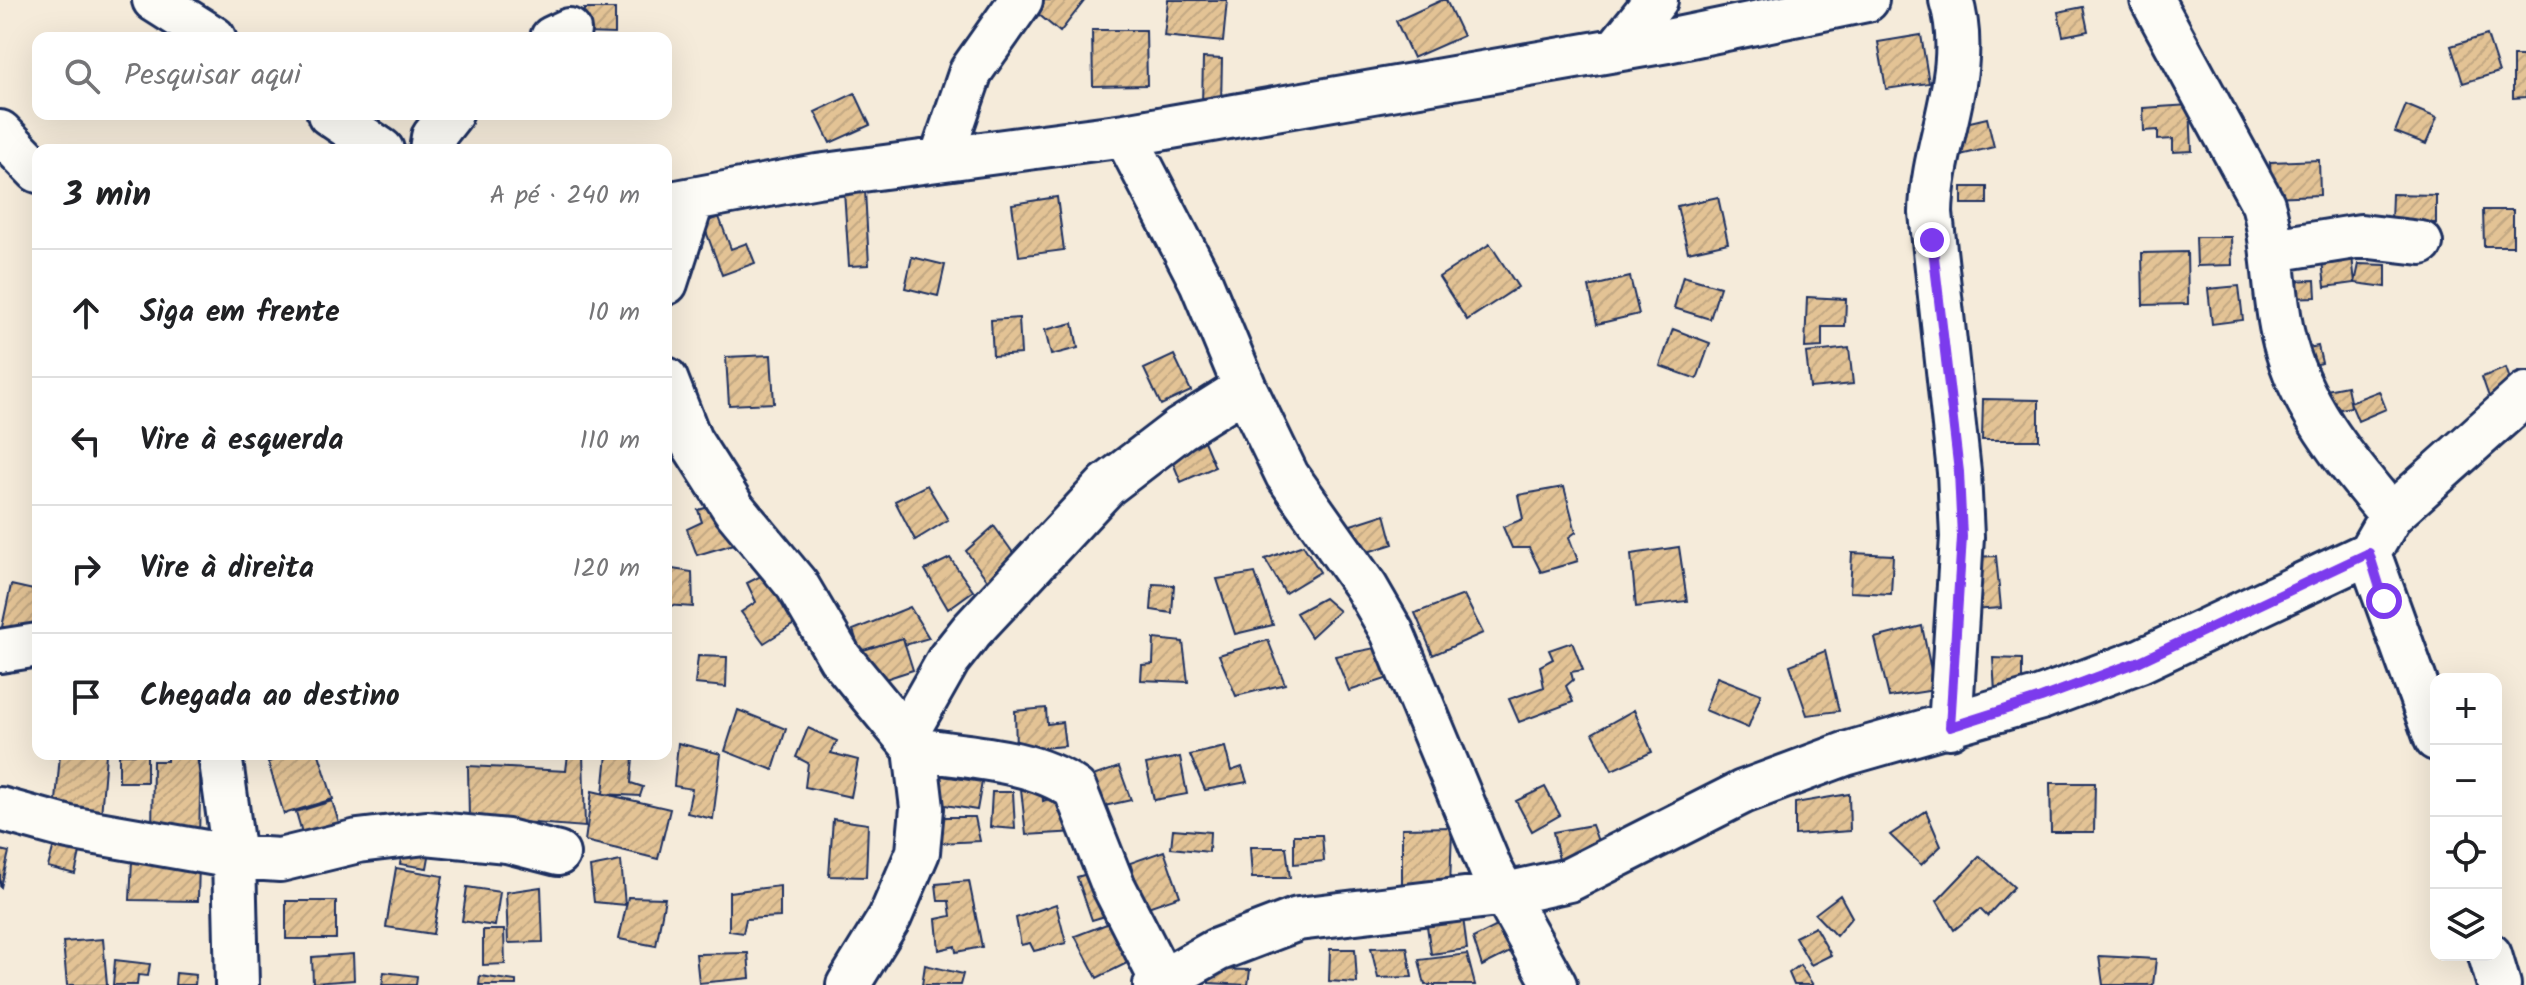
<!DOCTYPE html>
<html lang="pt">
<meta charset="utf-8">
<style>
body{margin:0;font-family:Kalam,sans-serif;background:#f2f2f2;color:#202124}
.controls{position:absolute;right:24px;bottom:24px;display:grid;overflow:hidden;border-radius:16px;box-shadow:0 8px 32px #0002}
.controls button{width:72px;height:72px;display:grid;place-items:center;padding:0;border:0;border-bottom:2px solid #e0e0e0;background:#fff;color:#202124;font:40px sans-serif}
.stop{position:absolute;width:24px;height:24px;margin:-18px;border:6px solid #7c3aed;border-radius:50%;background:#fff}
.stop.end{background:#7c3aed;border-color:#fff;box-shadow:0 2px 8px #0008}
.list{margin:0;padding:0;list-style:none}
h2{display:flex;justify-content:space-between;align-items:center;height:104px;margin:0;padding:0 32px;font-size:34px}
h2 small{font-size:26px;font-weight:400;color:#757577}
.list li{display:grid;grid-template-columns:52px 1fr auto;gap:24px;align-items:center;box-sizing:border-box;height:128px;padding:0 32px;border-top:2px solid #e0e0e0}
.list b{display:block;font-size:30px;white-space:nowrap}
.list em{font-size:26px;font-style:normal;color:#757577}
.icon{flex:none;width:44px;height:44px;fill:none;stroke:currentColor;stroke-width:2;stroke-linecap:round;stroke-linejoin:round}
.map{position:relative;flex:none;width:2526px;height:985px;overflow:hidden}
.search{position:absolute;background:#fff;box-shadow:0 8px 32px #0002;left:32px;top:32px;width:640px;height:88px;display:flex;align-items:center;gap:20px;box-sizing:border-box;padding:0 28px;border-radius:16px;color:#757577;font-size:30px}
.panel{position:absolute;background:#fff;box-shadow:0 8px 32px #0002;left:32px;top:144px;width:640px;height:616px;border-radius:16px}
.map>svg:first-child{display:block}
.building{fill:url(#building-hatch);stroke:#1b2f5e;stroke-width:2}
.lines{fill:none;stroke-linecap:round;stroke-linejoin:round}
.minor-casing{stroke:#1b2f5e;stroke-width:48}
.minor{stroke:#fdfcf7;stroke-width:42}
.route{stroke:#7c3aed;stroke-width:10}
</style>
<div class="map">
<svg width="2526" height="985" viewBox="0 0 2526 985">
<defs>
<pattern id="building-hatch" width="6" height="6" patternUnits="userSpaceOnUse" patternTransform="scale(2)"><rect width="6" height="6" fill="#e3c395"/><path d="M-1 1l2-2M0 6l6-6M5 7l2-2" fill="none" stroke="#c2a883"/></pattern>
</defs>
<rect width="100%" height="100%" fill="#f5ebda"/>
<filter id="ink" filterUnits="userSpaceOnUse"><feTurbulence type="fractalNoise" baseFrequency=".0125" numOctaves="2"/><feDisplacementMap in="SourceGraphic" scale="16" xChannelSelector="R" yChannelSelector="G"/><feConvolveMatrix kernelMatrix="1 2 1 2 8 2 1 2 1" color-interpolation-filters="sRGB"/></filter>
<g filter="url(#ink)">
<path class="building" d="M1029,0H1085L1060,32L1026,4Z
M1168,0H1227L1223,42L1164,36Z
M1442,0H1446L1463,36L1413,58L1396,21Z
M2083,7L2088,31L2063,36L2058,12Z
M584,9H615V34L583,33Z
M1092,30H1146L1147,85L1093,86Z
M1921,35L1929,83L1886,89L1878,42Z
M2487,35L2499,72L2463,83L2451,46Z
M2513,56H2526V97L2513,98Z
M1203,58L1222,59L1221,105H1202Z
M855,93L870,125L830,143L815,112Z
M2190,105L2192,151L2173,152V139L2158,140V130L2144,131L2143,108Z
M2406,105L2437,118L2426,144L2395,132Z
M1987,118L1994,147L1960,155L1953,126Z
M2319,160L2320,195L2272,197L2270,162Z
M1962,187H1987V204H1962Z
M865,190L869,265L849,266L844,191Z
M2392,194L2436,195V223L2391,222Z
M1057,197L1064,250L1019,256L1012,204Z
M1718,197L1728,243L1688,252L1677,206Z
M2483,210H2513V246H2484Z
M719,217L731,249L747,243L755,263L722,275L703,223Z
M2196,237H2231L2232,265L2197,266Z
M1490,244L1518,287L1467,320L1439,277Z
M2187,252L2188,304L2143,305L2142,253Z
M2352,256L2355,283L2325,287L2322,260Z
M912,257L945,265L938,296L905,288Z
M2359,264L2386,265V287L2355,283Z
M1683,276L1720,287L1710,319L1674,308Z
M1630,277L1639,314L1597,324L1589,287Z
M2315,280L2316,297L2286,298V281Z
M2239,286L2243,320L2212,324L2208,289Z
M1807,297L1846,299L1845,327H1822V347L1805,348Z
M1019,318L1021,354L993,356L991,320Z
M1073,323L1078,348L1051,355L1045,330Z
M1673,329L1710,343L1697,379L1660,366Z
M2318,346L2322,363L2299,368L2295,351Z
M1849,348L1853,384L1810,388L1806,353Z
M771,355L774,403L729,405L726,357Z
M1174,355L1191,391L1161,405L1144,369Z
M2506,368L2513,388L2489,397L2482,377Z
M2347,386L2351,407L2325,412L2321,391Z
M2379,391L2386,409L2358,421L2350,402Z
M1983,399L2039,400V440H1982Z
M1204,441L1215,467L1181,482L1170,456Z
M927,485L948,520L915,540L895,501Z
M1564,487L1576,532L1569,537L1578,561L1541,572L1529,548H1512L1503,527L1523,519L1518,495Z
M720,504L734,544L697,555L687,529L702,522L698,510Z
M1385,514L1393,544L1358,555L1348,526Z
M994,526L1016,557L988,581L966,551Z
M1303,545L1320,572L1285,593L1265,559Z
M1679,547L1687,601L1636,607L1631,554Z
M1852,553L1893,555L1891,594L1850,592Z
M1996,556L2001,608L1971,610L1972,557Z
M950,558L973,591L948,609L925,570Z
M666,568L692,572L693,607L666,605Z
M775,569L807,616L764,643L741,612L756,602L747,583Z
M1255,573L1273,625L1235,634L1217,579Z
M1153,584L1174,585L1172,613L1151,610Z
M11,585L38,591L35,634L2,627Z
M1464,595L1483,633L1433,655L1415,613Z
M1324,598L1339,611L1311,637L1296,613Z
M910,607L929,638L905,645L903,638L860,651L853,630Z
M1922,626L1935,690L1889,697L1875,638Z
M903,638L913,670L876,682L860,651Z
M1154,639L1183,642L1188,682L1141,680L1142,665L1153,664Z
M1268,640L1285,684L1236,696L1219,655Z
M1572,642L1583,670L1571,672L1573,680L1566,686L1573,702L1519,722L1509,699L1544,687L1540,666L1553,659L1549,650Z
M1375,648L1392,677L1349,691L1335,656Z
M1825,651L1839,711L1807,715L1790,665Z
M698,656L727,657L726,687L695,684Z
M1993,658L2022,659V693L1995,692Z
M1717,677L1761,694L1748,728L1705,710Z
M1046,708L1047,724L1062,722L1065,746L1016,750L1015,711Z
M738,710L786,729L773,770L725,751Z
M1634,710L1652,752L1612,770L1593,733Z
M808,728L837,741L831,753L858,760L851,797L805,787L808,763L796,757Z
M678,743L721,754L713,819L687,813L692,789L674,786Z
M1225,747L1231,771L1242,767L1247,782L1205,790L1190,755Z
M60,754H106L101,816L55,813Z
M119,754H147V782H119Z
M167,754H201L199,838L152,837L153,761H167Z
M294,754H319L333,799L284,814L268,762Z
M568,754H583L585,827L469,818L468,766L566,771Z
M607,754L633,757L631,783L643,787L640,796L603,794Z
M1180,757L1187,794L1154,800L1146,764Z
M1119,767L1131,800L1091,809L1081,780Z
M936,775L982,782L977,810L932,803Z
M2050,783H2095L2094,832H2051Z
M1545,787L1560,815L1532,831L1516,801Z
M1021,789H1042L1043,801L1067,792L1077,832L1026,835Z
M592,791L670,809L658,859L585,841Z
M992,792H1013L1015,829L990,827Z
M1849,794L1850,831L1795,835V803Z
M332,801L342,832L305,843L296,812Z
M1926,811L1941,846L1921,865L1890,835Z
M938,817H975L980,841L939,843Z
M833,819L868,824L866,877L829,876Z
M1592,825L1603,855L1561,869L1553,832Z
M1452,827L1450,887L1402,885V828Z
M1173,829L1210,832L1209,852L1171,848Z
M1294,835H1322L1324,861L1294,864Z
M55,841L81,848L75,874L48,867Z
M403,847L430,851L427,868L400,864Z
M1250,847H1286L1290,878H1252Z
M0,850L9,852L1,887L0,886Z
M1164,851L1180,896L1145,908L1130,863Z
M1980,856L2014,887L1987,916L1980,909L1954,930L1937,901Z
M132,860L199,861L198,901L130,900Z
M621,861L625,905L594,902L590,867Z
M396,868L443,876L433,934L386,927Z
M1101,870L1115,913L1092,920L1077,877Z
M969,881L982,947L956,952L955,946L939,950L936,919L951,916L949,901H938L936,884Z
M780,886V917L746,919L743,933L729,931V892Z
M467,887L500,892L495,926L462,921Z
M541,887L543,942L508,943L506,892Z
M1840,895L1852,917L1836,936L1815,914Z
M628,897L665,898L656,946L619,939Z
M286,901H336V939H286Z
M1056,904L1066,943L1034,951L1030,943L1021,945L1016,918Z
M1462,909L1467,949L1431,954L1426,919Z
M1112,922L1133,960L1097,978L1075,936Z
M1499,925L1512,951L1482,966L1473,938Z
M1815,927L1831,955L1811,965L1795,937Z
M483,930H504L505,964L483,965Z
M103,939L107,985H67L63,942Z
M1407,947L1412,977L1378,978L1371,948Z
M1330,949H1355L1357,983L1329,981Z
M748,953L750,978L699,983L696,954Z
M353,954L354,980L313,983L312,957Z
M1467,954L1475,985H1425L1419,960Z
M2099,956L2156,959L2153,985H2103Z
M115,960L150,964L148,976L138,975L137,985H113Z
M925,965L963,974L960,985H922Z
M1800,965L1813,985H1794L1789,973Z
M1209,969L1250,970L1248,985L1209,983Z
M384,972L417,976L416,985H382Z
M176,973L196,975L195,985H175Z
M480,976L516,981V985H479Z"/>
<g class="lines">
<g class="minor-casing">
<path id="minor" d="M154,0L214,38
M2152,0L2263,204C2275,246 2273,289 2282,331C2297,403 2345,460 2391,515
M552,38L569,30
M1616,50L1656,0
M329,114L382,150
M0,132L38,171
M1125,135L1201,282L1245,388L1287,475L1366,587L1392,632L1491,870L1555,985
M431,150L433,137L451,114
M941,159L971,71L1021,0
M666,204L817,176L1125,135L1667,41L1867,0
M2273,250L2361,236L2421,243
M666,283L692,202
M666,379L690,440L734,509L797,585L840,658L915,749L922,808L918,852L890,917L848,985
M2369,553L2436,739
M0,651L38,645
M1950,727L1962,537L1959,472L1931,213C1932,141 1973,72 1951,0
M906,735L949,659L972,630L1107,485L1180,429L1245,388
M915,749C966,757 1031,758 1075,789L1113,885L1161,979
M220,754L234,857L237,985
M0,809L69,828L234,857L280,860L358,841L426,833L507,841L558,854
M2490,955L2499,985
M1155,985L1217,950L1298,919L1506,894L1569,880L1743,792L1845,754L2041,698L2140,661L2369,553L2391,515L2526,394"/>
</g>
<use href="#minor" class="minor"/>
</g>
</g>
<g class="lines" filter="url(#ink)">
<path class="route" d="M1932,240L1959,472L1962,537L1950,727L2041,698L2140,661L2369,553L2384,601"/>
</g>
</svg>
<div class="controls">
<button>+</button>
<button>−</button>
<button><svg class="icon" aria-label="locate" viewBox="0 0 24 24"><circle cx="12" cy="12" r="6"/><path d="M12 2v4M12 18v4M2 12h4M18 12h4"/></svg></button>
<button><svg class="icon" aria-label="layers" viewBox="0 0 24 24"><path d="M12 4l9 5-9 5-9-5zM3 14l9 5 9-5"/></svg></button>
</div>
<div class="stop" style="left:2384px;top:601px"></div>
<div class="stop end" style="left:1932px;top:240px"></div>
<div class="search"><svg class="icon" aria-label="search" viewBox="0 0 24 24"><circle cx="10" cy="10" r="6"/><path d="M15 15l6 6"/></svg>Pesquisar aqui</div>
<section class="panel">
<h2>3 min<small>A pé · 240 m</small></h2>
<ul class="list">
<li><svg class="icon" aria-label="ahead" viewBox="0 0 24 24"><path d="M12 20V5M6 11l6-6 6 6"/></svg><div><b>Siga em frente</b></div><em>10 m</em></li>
<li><svg class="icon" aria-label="left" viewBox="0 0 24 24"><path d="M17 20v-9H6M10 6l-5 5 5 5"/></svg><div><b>Vire à esquerda</b></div><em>110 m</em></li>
<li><svg class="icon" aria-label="right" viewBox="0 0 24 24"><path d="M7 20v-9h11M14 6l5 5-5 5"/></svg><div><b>Vire à direita</b></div><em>120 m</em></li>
<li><svg class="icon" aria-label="arrive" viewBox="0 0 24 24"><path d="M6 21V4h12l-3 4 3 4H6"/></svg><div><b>Chegada ao destino</b></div></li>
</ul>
</section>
</div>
